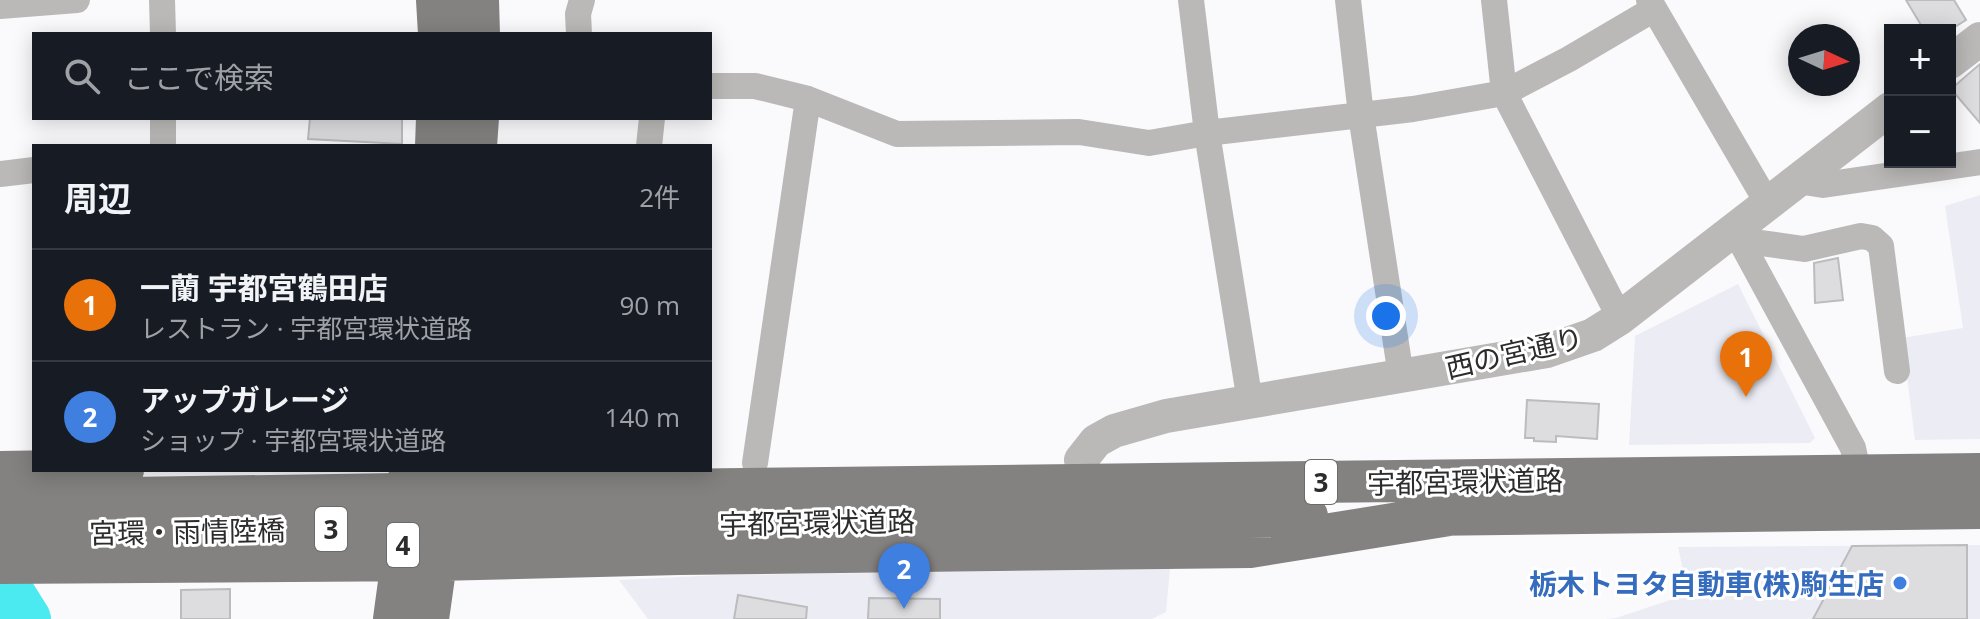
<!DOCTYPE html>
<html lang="ja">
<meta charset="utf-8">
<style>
body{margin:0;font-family:"Open Sans","Noto Sans JP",sans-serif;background:#242831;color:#f1f3f6}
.controls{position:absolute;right:24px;top:24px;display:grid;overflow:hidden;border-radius:0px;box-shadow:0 4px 20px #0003}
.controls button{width:72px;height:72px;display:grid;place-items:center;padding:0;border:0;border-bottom:2px solid #363941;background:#171b24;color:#f1f3f6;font:40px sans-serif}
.compass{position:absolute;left:1788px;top:24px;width:72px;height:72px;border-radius:50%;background:#171b24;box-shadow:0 4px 20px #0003;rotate:94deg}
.you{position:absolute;left:1386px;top:316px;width:28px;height:28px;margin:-20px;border:6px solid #fff;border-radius:50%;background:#1a73e8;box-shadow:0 0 0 12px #1a73e833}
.badge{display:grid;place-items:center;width:52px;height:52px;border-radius:50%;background:#37758b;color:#fff;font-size:26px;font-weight:700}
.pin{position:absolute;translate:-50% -66px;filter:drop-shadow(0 2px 4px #0008)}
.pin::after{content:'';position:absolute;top:42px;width:28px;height:24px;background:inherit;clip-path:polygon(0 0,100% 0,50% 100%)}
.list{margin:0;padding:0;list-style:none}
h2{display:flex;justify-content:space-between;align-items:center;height:104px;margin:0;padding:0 32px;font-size:34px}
h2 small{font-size:26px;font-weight:400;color:#9ea1a6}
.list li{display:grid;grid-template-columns:52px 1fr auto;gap:24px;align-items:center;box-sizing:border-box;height:112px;padding:0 32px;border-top:2px solid #363941}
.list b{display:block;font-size:30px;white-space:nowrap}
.list p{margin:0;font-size:26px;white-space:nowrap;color:#9ea1a6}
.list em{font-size:26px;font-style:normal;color:#9ea1a6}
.icon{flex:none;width:44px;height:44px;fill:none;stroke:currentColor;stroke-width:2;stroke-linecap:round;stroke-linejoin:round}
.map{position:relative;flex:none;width:1980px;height:619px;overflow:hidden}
.search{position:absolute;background:#171b24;box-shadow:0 4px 20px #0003;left:32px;top:32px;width:680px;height:88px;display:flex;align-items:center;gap:20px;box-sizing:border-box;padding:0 28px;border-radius:0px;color:#9ea1a6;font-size:30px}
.panel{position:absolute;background:#171b24;box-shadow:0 4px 20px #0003;left:32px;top:144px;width:680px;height:328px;border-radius:0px}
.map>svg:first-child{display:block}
.built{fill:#ececf5}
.water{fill:#4be9f0;stroke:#42b0b5;stroke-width:2}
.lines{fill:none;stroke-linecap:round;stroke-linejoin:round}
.river{stroke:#4be9f0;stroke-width:48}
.building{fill:#dddddf;stroke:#bcbcbe;stroke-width:2}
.minor{stroke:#bab9b8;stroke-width:26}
.tertiary{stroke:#bab9b8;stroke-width:34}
.primary{stroke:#848281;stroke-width:42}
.primary-bridge{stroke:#848281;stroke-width:42}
.shop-dot{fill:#3f7fe0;stroke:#fff;stroke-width:3}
.labels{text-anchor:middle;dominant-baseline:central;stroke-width:6;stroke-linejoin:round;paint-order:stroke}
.shield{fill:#fff;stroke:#6b6b6b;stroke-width:2}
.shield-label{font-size:26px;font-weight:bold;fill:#2c2c2c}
.street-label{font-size:28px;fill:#2c2c2c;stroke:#fff}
.shop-label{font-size:28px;font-weight:bold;fill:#366cbe;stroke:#fff;text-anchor:end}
</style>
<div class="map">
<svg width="1980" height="619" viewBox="0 0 1980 619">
<rect width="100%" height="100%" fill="#fafafc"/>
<path class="built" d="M1980,195V439L1915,440L1902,338L1963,328L1945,206Z
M1738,284L1815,438L1810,443L1629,445L1635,336Z
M1980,545V619H1606L1616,618L1688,594L1678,547Z
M1170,569L1166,612L1152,619H648L619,580L721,575Z"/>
<path class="water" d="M21,590L43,619H0V591Z"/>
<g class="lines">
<path class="river" d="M0,576L27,619"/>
</g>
<path class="building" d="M1906,0H1954L1966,20L1950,30H1924Z
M1980,64V123L1951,89Z
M310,118H402V144L308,139Z
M1838,258L1843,300L1815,303L1814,263Z
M1527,400L1599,404L1597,439L1556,436V442L1534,441V438H1525Z
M1967,545V619H1813L1852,546Z
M230,589V619H181V590Z
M738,595L807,607L806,619H734Z
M869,598L940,599V619H868Z"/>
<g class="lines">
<path class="minor" d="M162,0L163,34
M1191,0L1207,133L1250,402
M1348,0L1361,115L1401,376
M1494,0L1504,93L1620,318
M1649,0L1768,204
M0,6L77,0
M579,34L578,14L582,0
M710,86H755L808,99L897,134L1079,132L1149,143L1207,133L1413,109L1504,93L1569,59L1654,9
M163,118V146
M649,146L652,118
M0,174L34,170
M1798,181L1823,185L1980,162
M1734,229L1853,448L1859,476V487
M1740,240L1804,249L1861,236L1872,238L1881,246L1897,371
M755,463L808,99"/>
<path class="tertiary" d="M1950,62L1980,39
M1081,460L1096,441L1114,431L1166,416L1547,351L1593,335L1620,318L1890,109"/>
<path class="primary" d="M437,0L439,34
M478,0L479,34
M436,146L437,118
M476,146L478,118
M0,472L123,470
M661,490L1980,474
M1421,515L1980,508
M662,523L1307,516
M0,563L437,560L679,554L1250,547L1449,515
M394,619L402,560L410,470
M428,619L449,470"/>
<path class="primary-bridge" d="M0,500L661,490
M0,534L662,523"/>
</g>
<circle class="shop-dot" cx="1900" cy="583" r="8"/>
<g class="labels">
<g class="shield">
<rect x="1305" y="460" width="32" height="44" rx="6"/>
<rect x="315" y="507" width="32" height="44" rx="6"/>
<rect x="387" y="523" width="32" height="44" rx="6"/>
</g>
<g class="shield-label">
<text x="1321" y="482">3</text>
<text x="331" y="529">3</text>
<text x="403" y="545">4</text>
</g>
<g class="street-label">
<text transform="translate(1514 352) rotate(-13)">西の宮通り</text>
<text transform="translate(1465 481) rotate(-1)">宇都宮環状道路</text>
<text transform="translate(817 522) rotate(-1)">宇都宮環状道路</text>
<text transform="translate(187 531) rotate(-1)">宮環・雨情陸橋</text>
</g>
<g class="shop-label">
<text x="1884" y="583">栃木トヨタ自動車(株)駒生店</text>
</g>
</g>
</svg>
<div class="controls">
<button>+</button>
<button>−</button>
</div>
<svg class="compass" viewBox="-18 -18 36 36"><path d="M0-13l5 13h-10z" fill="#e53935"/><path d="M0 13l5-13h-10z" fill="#9ea1a6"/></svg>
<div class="you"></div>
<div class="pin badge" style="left:1746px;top:397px;background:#e8710a">1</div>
<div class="pin badge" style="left:904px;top:609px;background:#3f7fe0">2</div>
<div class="search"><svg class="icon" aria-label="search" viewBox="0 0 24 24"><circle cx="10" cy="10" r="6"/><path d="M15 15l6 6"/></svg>ここで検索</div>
<section class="panel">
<h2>周辺<small>2件</small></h2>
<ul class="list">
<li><span class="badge" style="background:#e8710a">1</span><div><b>一蘭 宇都宮鶴田店</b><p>レストラン · 宇都宮環状道路</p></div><em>90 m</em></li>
<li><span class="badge" style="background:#3f7fe0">2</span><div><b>アップガレージ</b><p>ショップ · 宇都宮環状道路</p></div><em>140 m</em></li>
</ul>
</section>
</div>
